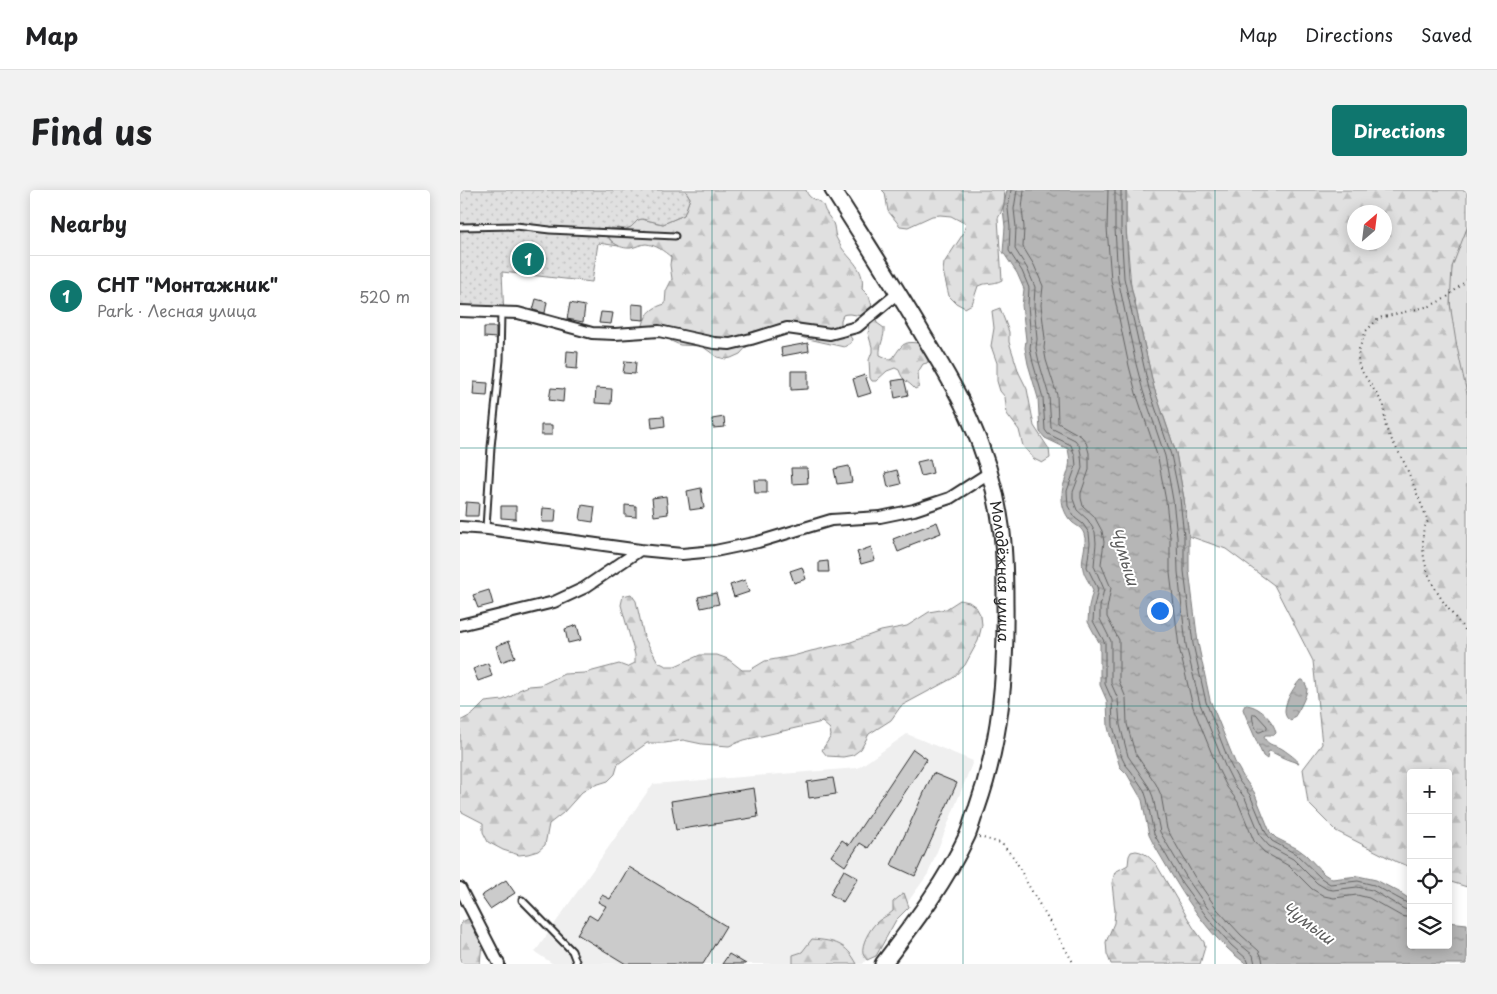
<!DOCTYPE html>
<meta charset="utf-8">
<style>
body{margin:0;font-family:"Playpen Sans",sans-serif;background:#f2f2f2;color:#202124}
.controls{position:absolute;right:15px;bottom:15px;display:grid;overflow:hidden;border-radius:5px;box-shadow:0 2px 12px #0003}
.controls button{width:45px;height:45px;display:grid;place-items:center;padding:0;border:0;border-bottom:1px solid #e0e0e0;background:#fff;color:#202124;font:25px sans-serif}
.compass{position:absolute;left:887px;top:15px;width:45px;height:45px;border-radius:50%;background:#fff;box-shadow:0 2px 12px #0003;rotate:28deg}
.you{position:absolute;left:699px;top:420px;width:18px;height:18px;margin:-12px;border:4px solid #fff;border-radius:50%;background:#1a73e8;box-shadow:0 0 0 8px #1a73e833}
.badge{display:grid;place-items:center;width:32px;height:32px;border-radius:50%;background:#0f766e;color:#fff;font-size:16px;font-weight:700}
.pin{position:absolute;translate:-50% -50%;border:2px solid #fff;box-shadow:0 1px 5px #0006}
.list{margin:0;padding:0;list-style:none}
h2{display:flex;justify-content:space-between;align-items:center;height:65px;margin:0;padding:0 20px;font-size:21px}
h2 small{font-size:16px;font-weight:400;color:#757577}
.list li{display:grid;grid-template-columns:32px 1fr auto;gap:15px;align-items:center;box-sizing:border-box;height:80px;padding:0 20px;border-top:1px solid #e0e0e0}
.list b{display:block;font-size:19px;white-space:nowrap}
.list p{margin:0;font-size:16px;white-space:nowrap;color:#757577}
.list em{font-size:16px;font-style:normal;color:#757577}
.icon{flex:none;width:28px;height:28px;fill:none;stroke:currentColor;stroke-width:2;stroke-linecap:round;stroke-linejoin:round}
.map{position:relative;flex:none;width:1007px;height:774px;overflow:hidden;border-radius:5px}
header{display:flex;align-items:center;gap:30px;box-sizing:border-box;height:70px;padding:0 25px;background:#fff;border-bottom:1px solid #e0e0e0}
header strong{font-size:24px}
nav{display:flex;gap:28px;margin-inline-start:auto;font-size:18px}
.intro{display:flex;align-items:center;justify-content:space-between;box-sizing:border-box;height:120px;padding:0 30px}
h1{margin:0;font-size:35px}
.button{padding:12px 22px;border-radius:5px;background:#0f766e;color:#fff;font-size:18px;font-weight:700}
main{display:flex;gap:30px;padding:0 30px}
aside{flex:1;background:#fff;border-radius:5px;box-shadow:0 2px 12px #0003}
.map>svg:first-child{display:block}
.built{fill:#efefef}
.grass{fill:#e0e0e0;stroke:#868686}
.forest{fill:url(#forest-firs);stroke:#868686;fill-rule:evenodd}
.park{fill:url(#park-dots);stroke:#868686}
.water{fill:url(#water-ripples);stroke:#7e7e7e}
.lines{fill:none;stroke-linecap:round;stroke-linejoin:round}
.shore{stroke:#636363;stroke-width:1}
.building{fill:#cbcbcb;stroke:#2b2b2b}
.lane-casing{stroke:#2b2b2b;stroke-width:9}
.street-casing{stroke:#2b2b2b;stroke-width:14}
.secondary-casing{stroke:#2b2b2b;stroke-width:19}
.path{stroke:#2b2b2b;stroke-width:2;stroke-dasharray:1 4;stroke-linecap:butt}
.lane{stroke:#fff;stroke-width:5}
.street{stroke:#fff;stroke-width:10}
.secondary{stroke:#fff;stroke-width:15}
.grid{fill:none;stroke:#0f766e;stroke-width:1;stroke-opacity:0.55}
.labels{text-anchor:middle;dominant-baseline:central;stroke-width:4;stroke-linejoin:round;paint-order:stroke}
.street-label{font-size:15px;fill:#2b2b2b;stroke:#fff}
.water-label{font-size:16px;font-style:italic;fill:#5c5c5c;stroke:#fff}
</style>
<header>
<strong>Map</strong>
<nav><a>Map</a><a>Directions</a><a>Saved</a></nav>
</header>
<div class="intro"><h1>Find us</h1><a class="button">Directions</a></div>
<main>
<aside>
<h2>Nearby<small></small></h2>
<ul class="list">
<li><span class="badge">1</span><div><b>СНТ &quot;Монтажник&quot;</b><p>Park · Лесная улица</p></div><em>520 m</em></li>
</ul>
</aside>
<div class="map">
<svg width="1007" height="774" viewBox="0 0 1007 774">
<defs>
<pattern id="forest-firs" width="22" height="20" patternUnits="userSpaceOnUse" patternTransform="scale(1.25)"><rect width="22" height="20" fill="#e0e0e0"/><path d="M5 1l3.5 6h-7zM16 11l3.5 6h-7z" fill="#c0c0c0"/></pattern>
<pattern id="park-dots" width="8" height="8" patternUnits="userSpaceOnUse" patternTransform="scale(1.25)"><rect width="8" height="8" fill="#e0e0e0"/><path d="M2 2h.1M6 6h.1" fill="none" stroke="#c0c0c0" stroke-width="1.8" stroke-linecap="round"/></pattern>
<pattern id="water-ripples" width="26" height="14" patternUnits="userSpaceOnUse" patternTransform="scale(1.25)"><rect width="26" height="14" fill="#b6b6b6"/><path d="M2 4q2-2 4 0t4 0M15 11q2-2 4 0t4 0" fill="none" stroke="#949494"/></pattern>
</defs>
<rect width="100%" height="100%" fill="#fff"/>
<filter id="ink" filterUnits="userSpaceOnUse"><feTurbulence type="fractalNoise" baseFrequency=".02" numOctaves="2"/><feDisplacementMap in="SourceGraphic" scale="10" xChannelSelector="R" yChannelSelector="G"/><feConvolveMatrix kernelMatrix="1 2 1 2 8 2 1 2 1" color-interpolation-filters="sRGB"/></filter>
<g filter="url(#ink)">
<path class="built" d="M447,544L513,571L468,684L403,774H93L75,762L193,594L398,578Z"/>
<path class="grass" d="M1007,38V204C998,169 985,113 992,78C994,65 1002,51 1007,38Z"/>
<path class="forest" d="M225,0H346C349,11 357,8 363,15C365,19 364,19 366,22C368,27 373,30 374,36C375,41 375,47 378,51C386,69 406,76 402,99L409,106L417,133L424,138C425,147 419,155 420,165L429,169L433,168C444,151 445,151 465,154C469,160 471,166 467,173L463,174L458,182L459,197L455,199C447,190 443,192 439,180L435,178L427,181L416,191H412L410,188L409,170L412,162V157L408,143L410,135L407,126C399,127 391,122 383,125L381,130V134L392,149L391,153L384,157L344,148L324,140L315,150H299L290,153L280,164L271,168L266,169L257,167L242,156L220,155L211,151L204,143L187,138L183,135C186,122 194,117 205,114L206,101L212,89L210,75L211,67C204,61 196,55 186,54C181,54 176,57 171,58C160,59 147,52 148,41L151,38L166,39L171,37L178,30L182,29L203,34L224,25L230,8Z
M422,0H544C546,9 543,20 538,28L542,90C533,95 527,92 518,96L512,114L505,118L496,113L489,106L483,81L484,73L503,44L506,34L491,26L480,25L472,26L448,37L440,36L428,21L425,3Z
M666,0H1007V38L992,77L990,114L996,152L1007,204V697L988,691V583H951V677L937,672L876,641L848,613L843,579L862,554L853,471L814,395L766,359L729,346L724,309L716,263L694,198L671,96L666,38ZM894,22H924V52H894Z
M540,118L549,142V152L559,183L567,199L574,236L589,259L590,268L582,273L574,269L563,256L559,240L547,224L545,207L540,201L537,191V173L531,156L534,138L532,121Z
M171,404L176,411L184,447L198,472L206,476H215L240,465H257L268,469L282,480H290L305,471L333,466L351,461L388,453L421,441L447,436L469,422L486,419L500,410L509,412L516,417L521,426L522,435L518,451L505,475L493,488L441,516L431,530L409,544L401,559L393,565L383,567L367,566L362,560L371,546L370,539L362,532L284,550L269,556L242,554L223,550L205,553H187L158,574L155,584L148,591L132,596L122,602L103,623L89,634L85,655L78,661L68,664L59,665L43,660L28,652L23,642V633L0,621V531L13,524L25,512L43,510L52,506L59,500L69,496L81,495L104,484L125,483L159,474L167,477L175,473V465L161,415L163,406Z
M676,661C685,662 690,668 696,674L733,737L744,752L745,757L740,774H651L647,764L646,752L654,733L655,721L652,693L655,682L668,675L669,666L671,662Z
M444,703L449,717L436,730L416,766L407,770C406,768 403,766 403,763C401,754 410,739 416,733C421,728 428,726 433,721V712Z
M10,728L21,742L22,753L20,774H0V737L2,732Z
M352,749C375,751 386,753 397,774H333V765L342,762Z"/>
<path class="park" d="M0,0H225L230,8L224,25L203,34L182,29L178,30L171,37L166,39L151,38L148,41C147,50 152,52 159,56L138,53L132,92L42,82L44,127L0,125Z"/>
<path class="water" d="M547,0H666V38L669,87L694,198L716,263L724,309L729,346V380L738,453L750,510L775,572L784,588L794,602L810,642L816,648L838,659L846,665L864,684L872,689L898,686L916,690L939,702L951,710V755H988V732L1007,734V774H787C746,747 717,694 693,653L689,645L682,610L667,584L660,577L650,545L648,537L647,511L640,495V454L628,432L629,416L633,400C630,393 624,386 623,379C620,368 628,355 624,344C622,338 617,336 613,333C606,327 602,317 602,308C601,289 614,282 608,259L585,248L580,242L578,208L568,174L565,158L566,150L562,115L564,99L557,83L543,62L545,37L543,19Z
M840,490H843C844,492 847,496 847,498C848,504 836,527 831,531C816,524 833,498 840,490Z
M785,515C799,515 814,531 816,543L814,545H805L804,547C808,557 816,554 824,560C828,563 837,569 839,573C829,571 819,566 810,561L808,562L807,569L803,566L784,522L783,519Z"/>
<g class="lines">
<path class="shore" d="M551,0L548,19L550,37L549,61L562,81L569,98L568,115L571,150L570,158L573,173L583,208L585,240L588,244L611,255L615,266L616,276L607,301L608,316L615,328L623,334L629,343L630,353L627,377L638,399L634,417L633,431L645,453V494L652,510L653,536L662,568L665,574L671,581L684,600L687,609L694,644L722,693L747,727L771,755L787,769L789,774
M557,0L554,19L556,37L555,59L567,78L575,97L574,115L577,149L576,158L579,172L589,206L591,238L615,250L619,255L621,264L622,278L613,302V309L617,320L628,330L635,342L636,353L634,376L644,399L640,417V429L651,451V493L658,509L660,535L668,566L689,597L693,607L700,642L728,690L751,723L775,750L793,765L795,774
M564,0L562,19L564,37L563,57L574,75L583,96L581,115L585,149L584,158L586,170L597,205L598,233L621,246L626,252L629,263V280L621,303V308L623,316L634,326L642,341L644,352L641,374L651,398L647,419V427L659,450V491L666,508L667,534L675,563L696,594L701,605L707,639L734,686L757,719L781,745L799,761L802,768L803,774
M648,0L647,38L651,90L669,176L676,203L698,268L706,311L710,347V383L719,457L733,517L758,579L767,597L778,612L794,651L804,662L829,676L852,699L864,706L874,708L897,705L909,708L941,726L951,728
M655,0V38L658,89L676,174L683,201L705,266L713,310L717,347L718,382L726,455L740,514L765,576L774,594L785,608L801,647L809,656L833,669L857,693L867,699L873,700L897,697L912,700L944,719L951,720
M661,0V38L664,88L689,199L711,265L720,309L724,346V381L733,454L746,512L770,574L779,591L790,605L806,643L812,651L836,664L861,688L870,694L898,691L914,695L947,713L951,714
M793,524H796L807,536V539L800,542H798C795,537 791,529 793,524Z"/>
</g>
<path class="building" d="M76,109L87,112L85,123L73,120Z
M110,113L125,116L123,132L107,129Z
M172,114L184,115V130L172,129Z
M141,122L153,123L151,134L139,133Z
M24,137H36V148L24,147Z
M348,153L349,161L322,166L321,158Z
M107,161L118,162L117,179L106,178Z
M165,171L176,172L175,184L163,183Z
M331,181H348V199L331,200Z
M405,185L411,203L398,207L393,189Z
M444,189L448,205L435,208L432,191Z
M14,192L28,193L27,206L13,205Z
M91,198L104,199L103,212L89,210Z
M136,198L152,199L151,214L135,213Z
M204,226L205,236L192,238L191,227Z
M264,227L265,237L253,238L252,229Z
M81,235H92V245H81Z
M470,269L473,283L461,286L457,272Z
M389,276L392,292L377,294L374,279Z
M331,278H347L348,293L332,294Z
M437,280L441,294L428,297L425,283Z
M294,290H307V303H295Z
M241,298L244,318L230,320L227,301Z
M206,306L208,324L194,326L192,308Z
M6,312L19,313L18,326H5Z
M122,315L135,317L133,332L120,330Z
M165,315L176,316V327L165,326Z
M41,316H56V329L41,328Z
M83,318L96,319L95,332H82Z
M477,332L481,343L450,355V357L438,362L433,349Z
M411,357L415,370L401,374L397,362Z
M368,371L369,382H359V372Z
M342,377L346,389L334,393L330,381Z
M285,390L289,402L274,407L270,395Z
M29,400L33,414L18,418L13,405Z
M256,403L259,414L241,418L238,407Z
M117,435L121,450L108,453L105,439Z
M49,451L55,467L41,472L36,456Z
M28,473L32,486L18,491L13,479Z
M453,559L467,569L408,658L400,653L385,676L371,666L382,650L389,655Z
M473,583L497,593L455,686L431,675Z
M373,588L376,604L349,608L347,592Z
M294,598L298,627L216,640L211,611Z
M169,677L266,736L243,774H166L117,744L129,725L137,730L146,716L138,712L142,705L150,709Z
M384,680L398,688L383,712L370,704Z
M46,690L55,703L30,719L21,706Z
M269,764L286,774H262Z"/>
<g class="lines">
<g class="lane-casing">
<path id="lane" d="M0,37L56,36L90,40L215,46
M26,338L31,257L40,170L41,123
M62,710L112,761L117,774"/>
</g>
<g class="street-casing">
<path id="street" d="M0,121L58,123L132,143L155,144L199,141L254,153L270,154L291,149L327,138L370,144L397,137L438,103
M0,337L28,339L180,360L222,364L255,361L298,352L371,330L420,327L454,320L490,308L529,283
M0,435L94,412L124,398L180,360
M0,698L39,774"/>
</g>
<g class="secondary-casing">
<g id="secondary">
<path id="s1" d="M373,0C404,49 436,98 465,148C481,174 498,202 510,230C525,263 536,300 541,336C545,361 545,387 545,413C546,484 541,550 517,618C513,627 511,637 507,646C485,693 454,733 423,774"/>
</g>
</g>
<path class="path" d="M1007,90L986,108L970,116L919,128L906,141L899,159L898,168L899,177L924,215L925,234L928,243L945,274L968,331C962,340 963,344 963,353C962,388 986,417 1007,442
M519,647L541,653L555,669L566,691L614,774"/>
<use href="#lane" class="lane"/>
<use href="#street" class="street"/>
<use href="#secondary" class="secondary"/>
</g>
</g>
<path class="grid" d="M252,0V774M503,0V774M755,0V774M0,258H1007M0,516H1007"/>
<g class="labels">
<g class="street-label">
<text stroke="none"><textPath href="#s1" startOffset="424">Молодёжная улица</textPath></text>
</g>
<g class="water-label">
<text transform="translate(666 366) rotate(73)">Чумыш</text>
<text transform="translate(849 732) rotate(37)">Чумыш</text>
</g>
</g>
</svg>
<div class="controls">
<button>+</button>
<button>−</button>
<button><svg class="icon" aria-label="locate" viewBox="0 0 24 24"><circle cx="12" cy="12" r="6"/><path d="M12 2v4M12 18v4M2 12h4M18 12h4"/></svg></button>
<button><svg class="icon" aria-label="layers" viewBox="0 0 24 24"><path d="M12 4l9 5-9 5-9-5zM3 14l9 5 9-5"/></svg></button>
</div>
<svg class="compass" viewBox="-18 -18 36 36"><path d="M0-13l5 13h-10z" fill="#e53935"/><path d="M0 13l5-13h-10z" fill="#757577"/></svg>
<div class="you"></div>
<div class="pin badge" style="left:68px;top:69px">1</div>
</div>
</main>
